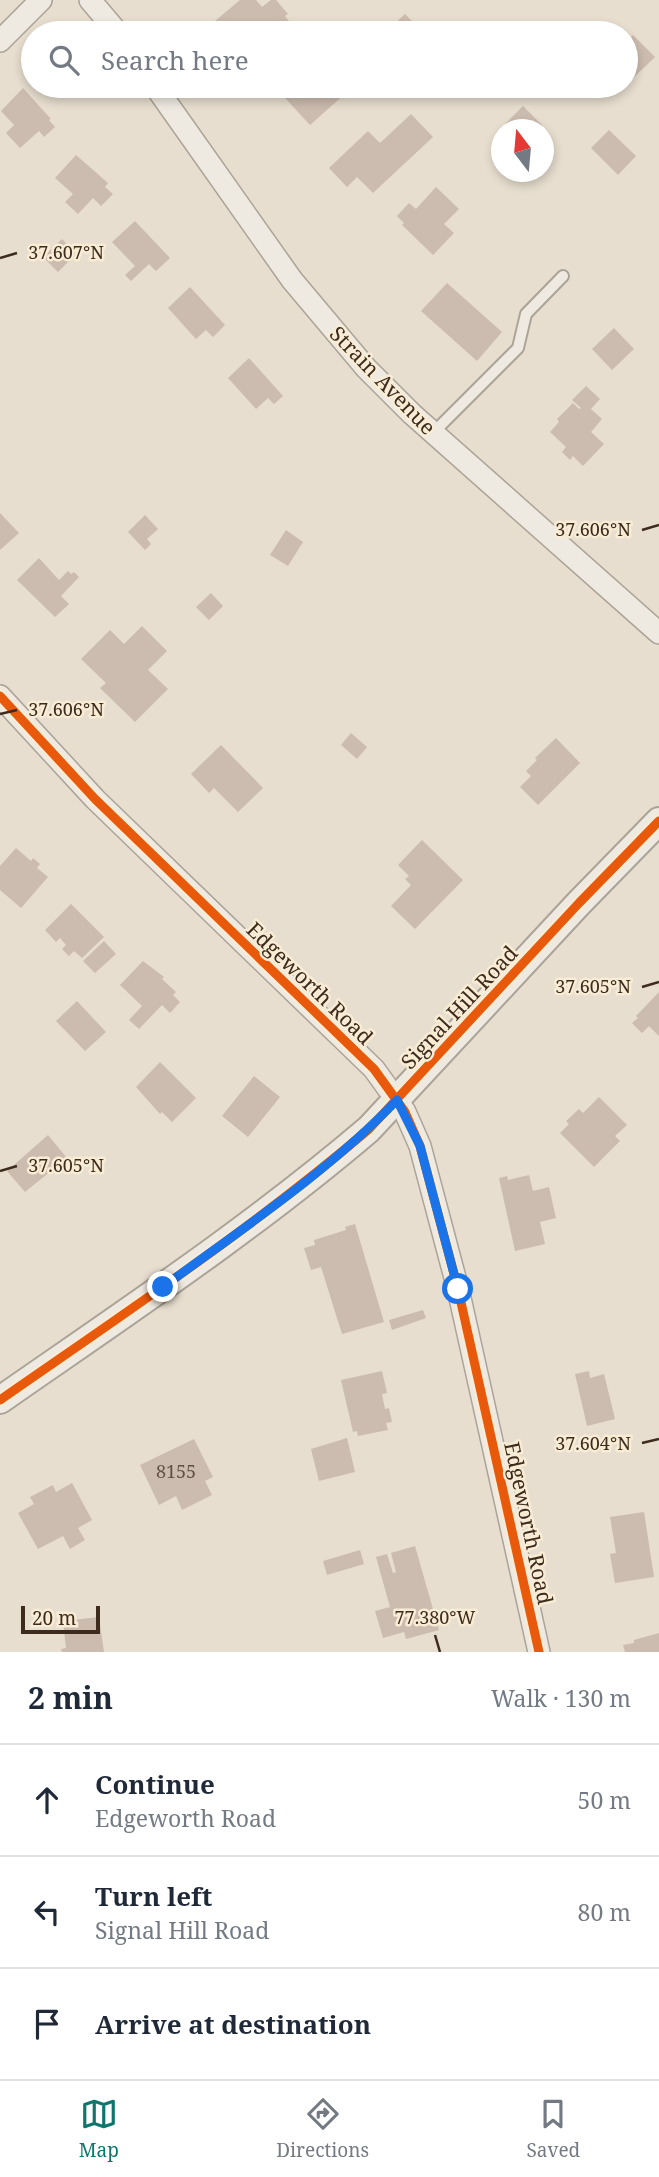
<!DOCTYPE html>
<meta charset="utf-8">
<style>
body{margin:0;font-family:"Noto Serif",serif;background:#f6f6f7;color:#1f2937}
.compass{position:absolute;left:491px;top:119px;width:63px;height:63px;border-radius:50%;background:#fff;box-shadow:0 4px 10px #0003;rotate:344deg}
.scale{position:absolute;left:21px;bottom:18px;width:79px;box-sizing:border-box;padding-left:7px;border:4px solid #3d2b1e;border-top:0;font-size:19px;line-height:24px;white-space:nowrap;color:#3d2b1e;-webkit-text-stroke:5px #f8ecd5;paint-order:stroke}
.stop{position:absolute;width:21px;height:21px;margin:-16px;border:5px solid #1a73e8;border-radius:50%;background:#fff}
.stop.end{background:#1a73e8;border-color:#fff;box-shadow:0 2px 7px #0008}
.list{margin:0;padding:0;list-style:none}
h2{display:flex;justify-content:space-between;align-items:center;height:91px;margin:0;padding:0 28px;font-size:30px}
h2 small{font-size:23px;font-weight:400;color:#747a83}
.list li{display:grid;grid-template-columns:46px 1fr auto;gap:21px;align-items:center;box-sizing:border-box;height:112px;padding:0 28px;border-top:2px solid #e0e1e3}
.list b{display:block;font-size:26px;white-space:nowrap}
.list p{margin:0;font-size:23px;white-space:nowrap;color:#747a83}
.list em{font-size:23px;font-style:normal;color:#747a83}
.icon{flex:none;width:38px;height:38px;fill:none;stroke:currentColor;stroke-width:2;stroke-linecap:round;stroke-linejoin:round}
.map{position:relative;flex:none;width:659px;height:1652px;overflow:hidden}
.search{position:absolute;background:#fff;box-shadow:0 4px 10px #0003;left:21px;right:21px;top:21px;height:77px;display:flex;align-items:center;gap:18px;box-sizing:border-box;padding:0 24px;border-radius:38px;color:#747a83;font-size:26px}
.sheet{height:427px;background:#fff}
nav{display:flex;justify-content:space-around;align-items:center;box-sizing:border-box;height:98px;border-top:2px solid #e0e1e3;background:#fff;font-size:19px;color:#747a83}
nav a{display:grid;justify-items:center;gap:4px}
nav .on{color:#0f766e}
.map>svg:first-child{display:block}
.building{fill:#ccbcaf}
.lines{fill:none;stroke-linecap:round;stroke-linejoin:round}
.service-casing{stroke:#aca397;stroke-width:14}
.minor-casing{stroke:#aca397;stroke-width:24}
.tertiary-casing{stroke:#aca397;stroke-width:30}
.service{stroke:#efeae1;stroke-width:10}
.minor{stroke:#efeae1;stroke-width:21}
.tertiary{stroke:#efeae1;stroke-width:26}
.cycleway-casing{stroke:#f8ecd5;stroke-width:13}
.cycleway{stroke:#e8590c;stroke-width:9}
.route{stroke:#1a73e8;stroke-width:9}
.ticks{fill:none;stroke:#3d2b1e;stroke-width:2.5}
.labels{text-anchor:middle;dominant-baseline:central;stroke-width:5;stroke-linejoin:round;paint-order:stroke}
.number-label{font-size:18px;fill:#614f42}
.street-label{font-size:21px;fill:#3d2b1e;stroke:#f8ecd5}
.ticks-label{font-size:18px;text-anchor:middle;fill:#3d2b1e;stroke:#f8ecd5;stroke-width:5;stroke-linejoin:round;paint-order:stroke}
</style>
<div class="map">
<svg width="659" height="1652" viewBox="0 0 659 1652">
<rect width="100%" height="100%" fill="#e7decf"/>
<path class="building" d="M240,0H256L262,7L271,0H276L288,14L285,16L292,25L282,33H225L215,21Z
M405,14L422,31L420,33H385Z
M633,35L655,57L629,82L626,78V42Z
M274,86H354L310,125Z
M23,88L51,119L49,120L55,127L44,137L39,131L20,148L6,133L14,125L1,111Z
M523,106L542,125L537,130H511L505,124Z
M411,114L433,137L373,193L357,177L347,187L329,168L368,131L380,143Z
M609,130L636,156L618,175L591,148Z
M76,155L108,183L105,187L113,194L101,206L93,198L78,214L65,202L73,194L55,178Z
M436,187L459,209L444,224L454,233L433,255L402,225L404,223L397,216L409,203L416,209Z
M135,221L170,258L156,271L149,264L131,281L125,275L135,266L112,242Z
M62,239L76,254L58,272L43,257Z
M447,283L502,332L477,361L421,311Z
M190,287L225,325L213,337L206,330L196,339L168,308Z
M614,328L634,349L612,370L592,349Z
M249,358L283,396L274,404L268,398L256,409L228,378Z
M586,386L600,399L591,409L602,419L591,432L604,444L583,466L573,456L570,460L562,452L566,447L550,432L559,422L557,419L573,403L579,409L581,408L572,400Z
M0,513L19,533L0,550Z
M145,515L158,529L147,539L151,544L145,550L128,532Z
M286,530L303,542L288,566L270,555Z
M39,558L59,580L68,571L71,574L74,572L79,577L61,596L69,604L55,617L17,580Z
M211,593L223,606L209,620L196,607Z
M142,626L167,651L148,670L168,689L135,722L100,688L106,683L81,659L110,630L124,644Z
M351,733L367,747L357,759L341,745Z
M556,738L580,763L538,805L520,787L531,776L526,771L537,760L535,758Z
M221,745L263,788L238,812L214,788L209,793L191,774Z
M422,840L463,880L415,929L391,906L411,885L405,879L409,876L398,865Z
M16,848L31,861L33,858L40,864L37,868L48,877L21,908L0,890V866Z
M71,904L104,937L82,958L74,951L69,956L62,949L66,945L60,938L56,942L45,930Z
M104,941L116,954L95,973L83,961Z
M143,961L164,977L162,979L176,992L173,995L180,1002L170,1013L162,1005L139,1029L129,1020L142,1006L120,985Z
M659,992V1036L649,1026L642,1033L632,1023L638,1018L636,1016Z
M77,1001L106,1032L85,1051L56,1021Z
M160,1062L196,1098L172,1122L162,1112L160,1114L136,1087Z
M254,1076L280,1097L248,1137L222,1116Z
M599,1097L627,1125L615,1136L620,1141L594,1167L560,1133L569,1124L566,1121L579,1109L583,1113Z
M48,1135L67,1158L25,1192L7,1171Z
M529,1175L533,1191L549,1187L556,1218L540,1222L545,1244L515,1251L499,1178L507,1176L508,1180Z
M355,1224L384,1322L342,1334L321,1267L311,1270L304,1248L315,1245L314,1240L346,1230L345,1227Z
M423,1310L426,1318L392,1330L389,1320Z
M382,1371L387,1393L382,1394L385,1409L389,1408L392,1422L386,1423L388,1430L358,1436L357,1431L353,1432L341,1380Z
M589,1371L590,1378L604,1374L615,1419L587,1426L575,1374Z
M347,1438L355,1472L319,1481L311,1449Z
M194,1439L213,1477L205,1481L212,1495L182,1510L176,1496L159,1505L140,1465Z
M72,1483L92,1520L78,1528L85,1540L70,1549L63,1536L38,1549L18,1513L34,1504L30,1497L53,1485L56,1492Z
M644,1512L654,1577L615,1583L610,1554L616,1553L610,1517Z
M415,1546L439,1630L406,1639L404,1632L383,1638L375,1611L390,1607L376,1557L387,1554L393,1573L396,1572L391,1553Z
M360,1550L364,1564L327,1575L323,1561Z
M99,1617L104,1652H62L61,1649L66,1648L63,1621Z
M659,1633V1652H625L623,1645L634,1643V1640Z"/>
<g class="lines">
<g class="service-casing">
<path id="service" d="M433,433L518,348L526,314L563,276"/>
</g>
<g class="minor-casing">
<path id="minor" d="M90,0L118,33
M0,41L41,0
M155,86L292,280L366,368L412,414L659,633
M0,696L95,799L374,1069L405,1112L420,1146L458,1289L539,1652"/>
</g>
<g class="tertiary-casing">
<path id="tertiary" d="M0,1400C125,1313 253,1228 369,1129L579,903L659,821"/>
</g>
<use href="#service" class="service"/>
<use href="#minor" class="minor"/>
<use href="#tertiary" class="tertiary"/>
<g class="cycleway-casing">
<path id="cycleway" d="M0,696L95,799L374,1069L405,1112L420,1146L458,1289L539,1652
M0,1400C125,1313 253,1228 369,1129L579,903L659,821"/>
</g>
<use href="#cycleway" class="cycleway"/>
</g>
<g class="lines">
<path class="route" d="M163,1287C243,1228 328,1172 397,1100L420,1146L458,1289"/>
</g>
<path class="ticks" d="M0,258L17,253M642,530L659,525M0,714L17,710M642,987L659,982M0,1171L17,1166M642,1443L659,1439M435,1635L440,1652"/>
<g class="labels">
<g class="number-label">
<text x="176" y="1471">8155</text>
</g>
<g class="street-label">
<text transform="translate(383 380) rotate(46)">Strain Avenue</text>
<text transform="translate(310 983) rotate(44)">Edgeworth Road</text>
<text transform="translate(459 1007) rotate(-47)">Signal Hill Road</text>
<text transform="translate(529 1523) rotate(78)">Edgeworth Road</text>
</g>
</g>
<g class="ticks-label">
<text x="66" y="259">37.607°N</text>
<text x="593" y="536">37.606°N</text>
<text x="66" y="716">37.606°N</text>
<text x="593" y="993">37.605°N</text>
<text x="66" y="1172">37.605°N</text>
<text x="593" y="1450">37.604°N</text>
<text x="435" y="1624">77.380°W</text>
</g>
</svg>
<svg class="compass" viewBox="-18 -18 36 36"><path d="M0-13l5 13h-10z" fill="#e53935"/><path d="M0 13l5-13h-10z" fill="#747a83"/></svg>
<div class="scale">20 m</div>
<div class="stop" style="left:458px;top:1289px"></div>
<div class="stop end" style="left:163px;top:1287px"></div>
<div class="search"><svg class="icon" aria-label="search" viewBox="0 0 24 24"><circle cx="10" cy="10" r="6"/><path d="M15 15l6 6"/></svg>Search here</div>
</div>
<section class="sheet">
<h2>2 min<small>Walk · 130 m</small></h2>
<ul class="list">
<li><svg class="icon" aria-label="ahead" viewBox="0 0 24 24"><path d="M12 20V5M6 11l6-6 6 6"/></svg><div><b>Continue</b><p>Edgeworth Road</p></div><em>50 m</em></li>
<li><svg class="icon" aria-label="left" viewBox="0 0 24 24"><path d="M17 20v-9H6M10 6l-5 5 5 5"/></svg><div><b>Turn left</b><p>Signal Hill Road</p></div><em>80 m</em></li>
<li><svg class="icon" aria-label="arrive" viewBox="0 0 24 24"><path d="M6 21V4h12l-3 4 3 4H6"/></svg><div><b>Arrive at destination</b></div></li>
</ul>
</section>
<nav>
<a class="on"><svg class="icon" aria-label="map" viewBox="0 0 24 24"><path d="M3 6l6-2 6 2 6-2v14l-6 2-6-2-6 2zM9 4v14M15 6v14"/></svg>Map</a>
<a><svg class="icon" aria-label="directions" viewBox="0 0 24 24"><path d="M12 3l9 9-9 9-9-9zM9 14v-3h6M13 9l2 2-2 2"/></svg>Directions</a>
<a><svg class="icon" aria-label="saved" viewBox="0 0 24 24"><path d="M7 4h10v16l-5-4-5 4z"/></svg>Saved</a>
</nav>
